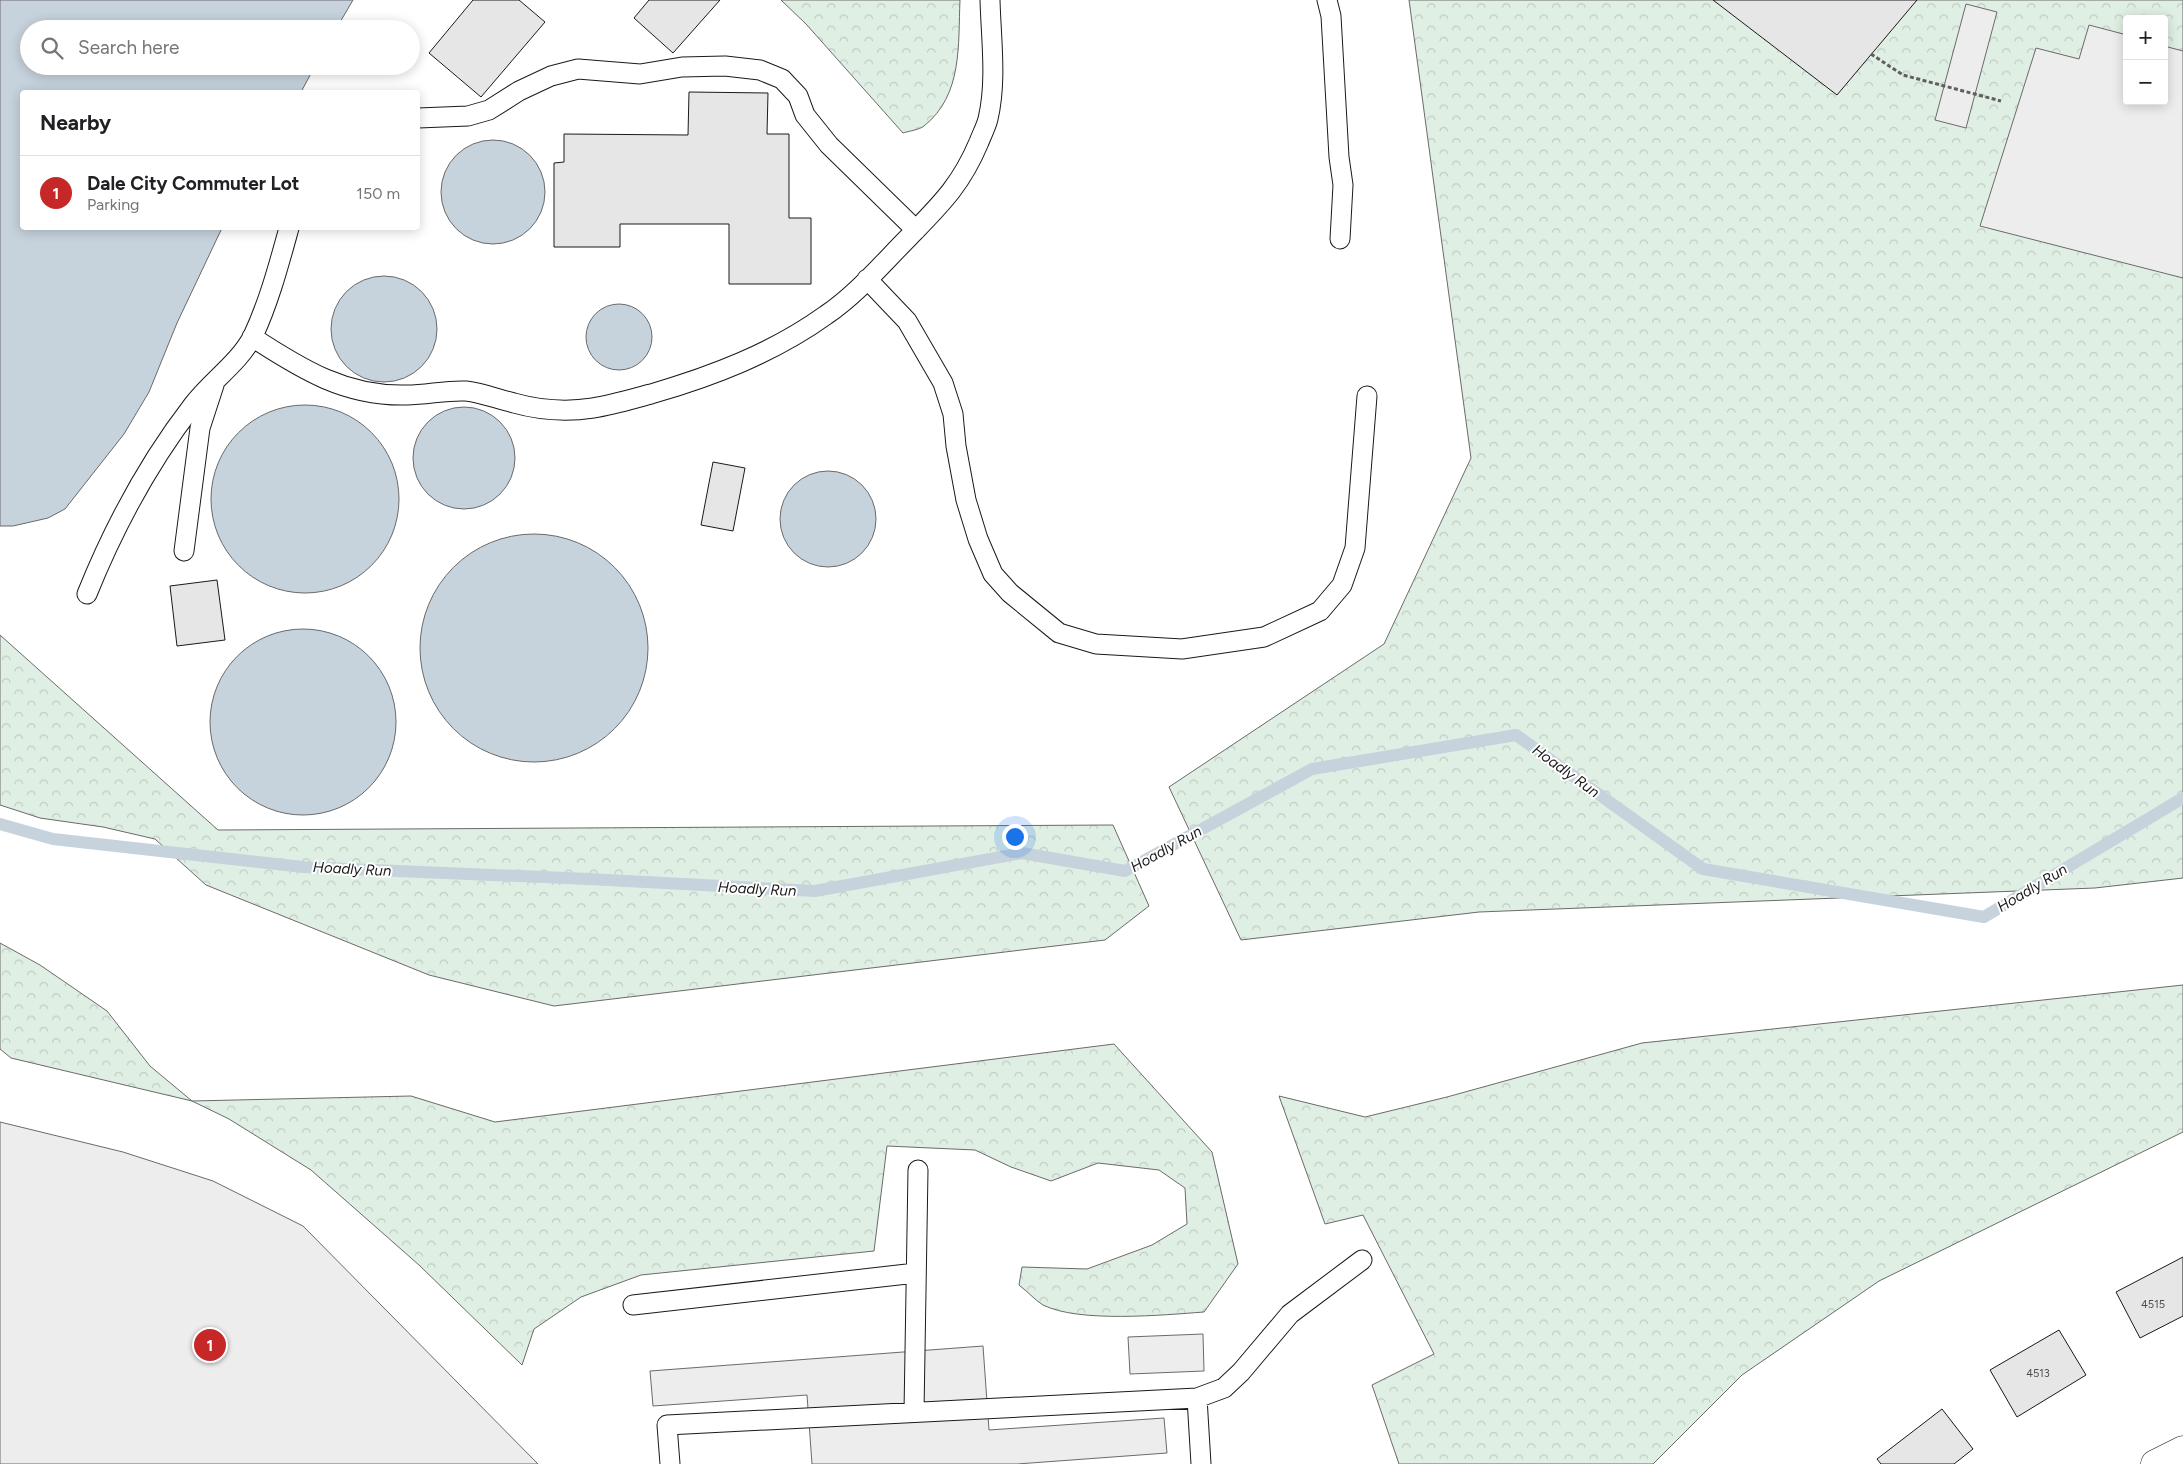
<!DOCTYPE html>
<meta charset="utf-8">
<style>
body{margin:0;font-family:Figtree,sans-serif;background:#f6f6f6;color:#202124}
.controls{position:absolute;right:15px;top:15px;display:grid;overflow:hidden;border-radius:5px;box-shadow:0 2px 12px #0003}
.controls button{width:45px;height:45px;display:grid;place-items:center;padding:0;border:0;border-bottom:1px solid #e0e0e0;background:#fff;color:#202124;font:25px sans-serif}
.you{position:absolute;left:1014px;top:836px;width:18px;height:18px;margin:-12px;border:4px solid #fff;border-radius:50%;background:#1a73e8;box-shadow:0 0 0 8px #1a73e833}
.badge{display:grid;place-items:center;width:32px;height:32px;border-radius:50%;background:#c62828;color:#fff;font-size:16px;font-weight:700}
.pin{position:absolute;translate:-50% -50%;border:2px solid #fff;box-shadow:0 1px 5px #0006}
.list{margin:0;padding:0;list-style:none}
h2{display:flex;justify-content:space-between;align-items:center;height:65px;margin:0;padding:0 20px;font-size:21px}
h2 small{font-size:16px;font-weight:400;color:#757577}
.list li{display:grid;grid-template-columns:32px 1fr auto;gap:15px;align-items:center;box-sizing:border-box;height:75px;padding:0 20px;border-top:1px solid #e0e0e0}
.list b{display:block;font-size:19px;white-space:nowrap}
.list p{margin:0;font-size:16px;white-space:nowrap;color:#757577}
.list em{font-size:16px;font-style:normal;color:#757577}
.icon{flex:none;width:28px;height:28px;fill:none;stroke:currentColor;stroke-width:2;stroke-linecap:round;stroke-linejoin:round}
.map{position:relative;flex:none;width:2183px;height:1464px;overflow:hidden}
.search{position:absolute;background:#fff;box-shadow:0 2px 12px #0003;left:20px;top:20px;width:400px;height:55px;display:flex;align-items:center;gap:12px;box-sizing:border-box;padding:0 18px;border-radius:28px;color:#757577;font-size:19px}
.panel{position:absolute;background:#fff;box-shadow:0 2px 12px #0003;left:20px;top:90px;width:400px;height:140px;border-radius:5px}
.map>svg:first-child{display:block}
.forest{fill:url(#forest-crowns);stroke:#6a6a6a;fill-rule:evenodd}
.parking{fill:#ededed;stroke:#6a6a6a}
.water{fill:#c6d2dc;stroke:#6a6a6a}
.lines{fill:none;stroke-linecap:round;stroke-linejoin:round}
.stream{stroke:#c6d2dc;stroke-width:12}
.building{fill:#e6e6e6;stroke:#1a1a1a}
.lane-casing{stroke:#1a1a1a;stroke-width:21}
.street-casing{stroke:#1a1a1a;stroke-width:29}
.path{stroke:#5f5f5f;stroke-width:3;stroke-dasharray:4 2.5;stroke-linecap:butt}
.lane{stroke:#fff;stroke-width:19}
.street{stroke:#fff;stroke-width:28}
.labels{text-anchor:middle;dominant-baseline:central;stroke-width:4;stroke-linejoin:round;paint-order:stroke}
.number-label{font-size:11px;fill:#4d4d4d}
.water-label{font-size:15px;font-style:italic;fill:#1a1a1a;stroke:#fff}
</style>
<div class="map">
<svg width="2183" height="1464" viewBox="0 0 2183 1464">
<defs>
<pattern id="forest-crowns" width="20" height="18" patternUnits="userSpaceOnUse" patternTransform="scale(1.25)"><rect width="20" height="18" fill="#e0efe3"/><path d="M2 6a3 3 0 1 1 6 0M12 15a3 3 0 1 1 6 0" fill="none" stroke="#c0ccc2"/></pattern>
</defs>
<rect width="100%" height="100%" fill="#fff"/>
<path class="forest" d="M781,0H960C958,44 963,95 924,126C919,130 909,131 903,133L806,24Z
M1409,0H2183V878L2095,888L1479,912L1241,940L1169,787L1384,644L1471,458ZM2127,19H2164V101H2127Z
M0,635L218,830L1113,825L1149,906L1105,940L554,1006L429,975L206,885L155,839L103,827L40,818L0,805Z
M0,943L40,965L107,1011L150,1066L192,1101L411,1096L495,1122L1114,1044L1212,1152L1238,1264L1204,1312C1163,1315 1079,1323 1043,1305C1035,1300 1027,1291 1019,1285L1022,1267L1087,1269L1152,1245L1187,1224L1185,1188L1159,1170L1098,1163L1051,1181L1011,1167L975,1150L887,1146L874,1251L641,1275L581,1297L534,1329L522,1365L419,1265L311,1170L229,1119L192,1101L11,1058L0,1049Z
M2183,985V1132L1879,1281L1742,1375L1653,1464H1399L1372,1385L1434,1354L1363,1215L1325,1224L1279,1096L1365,1117L1447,1097L1642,1043Z"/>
<path class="parking" d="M1966,4L1997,12L1966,128L1935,120Z
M2089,25L2127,35V101H2164V46L2183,51V278L1980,226L2036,48L2079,59Z
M0,1122L123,1152L213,1181L303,1226L538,1464H0Z
M1203,1334L1204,1371L1130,1374L1128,1337Z
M983,1346L989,1430L1164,1418L1167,1453L1017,1464H812L807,1395L653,1406L650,1371Z"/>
<path class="water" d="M0,0H353L336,29H29V66H315L301,92H22V228H222L177,323L149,392L124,434L65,509L48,518L13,526H0Z
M441 192a52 52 0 1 1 104 0a52 52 0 1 1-104 0Z
M331 329a53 53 0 1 1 106 0a53 53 0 1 1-106 0Z
M586 337a33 33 0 1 1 66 0a33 33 0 1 1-66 0Z
M211 499a94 94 0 1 1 188 0a94 94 0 1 1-188 0Z
M413 458a51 51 0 1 1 102 0a51 51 0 1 1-102 0Z
M780 519a48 48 0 1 1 96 0a48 48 0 1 1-96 0Z
M420 648a114 114 0 1 1 228 0a114 114 0 1 1-228 0Z
M210 722a93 93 0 1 1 186 0a93 93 0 1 1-186 0Z"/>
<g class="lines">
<path class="stream" d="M0,824L53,839L303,867L589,879L815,891L1022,853L1125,871L1312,769L1516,735L1703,869L1984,917L2183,798"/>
</g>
<path class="building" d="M473,0H519L545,22L481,97L429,53Z
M649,0H720L673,53L634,18Z
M1713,0H1917L1837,95Z
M689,92L768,93L767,134H789V218H811V284H729V224H620V247H554V163L564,162V134L688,135Z
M713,462L745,468L733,531L701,525Z
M217,580L225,640L177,646L170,586Z
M2183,1257V1316L2140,1338L2116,1292Z
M2059,1330L2086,1375L2017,1417L1990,1370Z
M1942,1409L1973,1449L1954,1464H1881L1877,1459Z"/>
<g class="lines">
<g class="lane-casing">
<path id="lane" d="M1327,0L1331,16L1339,157L1343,185L1340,239
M418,118L468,116L489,110L519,91L551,76L578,69L640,74L682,67L725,66L760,70L782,79L798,96L805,115L829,145L916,230
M867,279L907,321L943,383L953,414L956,446L966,500L978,539L993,574L1010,593L1059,633L1096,644L1182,649L1264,637L1320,611L1342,585L1355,548L1367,396
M252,337C301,369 346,397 407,395C427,395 446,390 466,391C483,393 497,399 514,403C539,410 567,412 593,408C612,405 632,399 651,394C713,376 773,353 826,315C857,294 883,263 909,237C941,204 961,185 979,142C982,134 986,127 988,119C997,81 991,38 990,0
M184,551L200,428L214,385
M87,594C114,527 149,462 193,405C211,381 239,363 253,336C269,302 279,264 289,228
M633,1305L916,1273
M1197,1398L1224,1388L1241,1372L1290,1314L1362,1260
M914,1412L918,1170
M670,1464L667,1425L1197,1398L1201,1464"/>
</g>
<g class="street-casing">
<path id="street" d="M2155,1464L2183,1450"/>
</g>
<path class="path" d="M1871,54L1903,75L2001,101"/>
<use href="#lane" class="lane"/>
<use href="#street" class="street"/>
</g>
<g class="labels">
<g class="number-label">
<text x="2153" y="1304">4515</text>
<text x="2038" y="1373">4513</text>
</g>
<g class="water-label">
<text transform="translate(1566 771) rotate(36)">Hoadly Run</text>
<text transform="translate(1166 849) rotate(-29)">Hoadly Run</text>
<text transform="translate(352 869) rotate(3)">Hoadly Run</text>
<text transform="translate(2032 888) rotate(-31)">Hoadly Run</text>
<text transform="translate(757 889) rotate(3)">Hoadly Run</text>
</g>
</g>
</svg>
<div class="controls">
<button>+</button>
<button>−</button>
</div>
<div class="you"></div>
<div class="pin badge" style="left:210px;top:1345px">1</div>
<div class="search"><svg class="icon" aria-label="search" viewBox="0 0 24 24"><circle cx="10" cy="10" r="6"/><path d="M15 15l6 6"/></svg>Search here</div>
<section class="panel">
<h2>Nearby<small></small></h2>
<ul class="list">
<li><span class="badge">1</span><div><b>Dale City Commuter Lot</b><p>Parking</p></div><em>150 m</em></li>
</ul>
</section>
</div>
